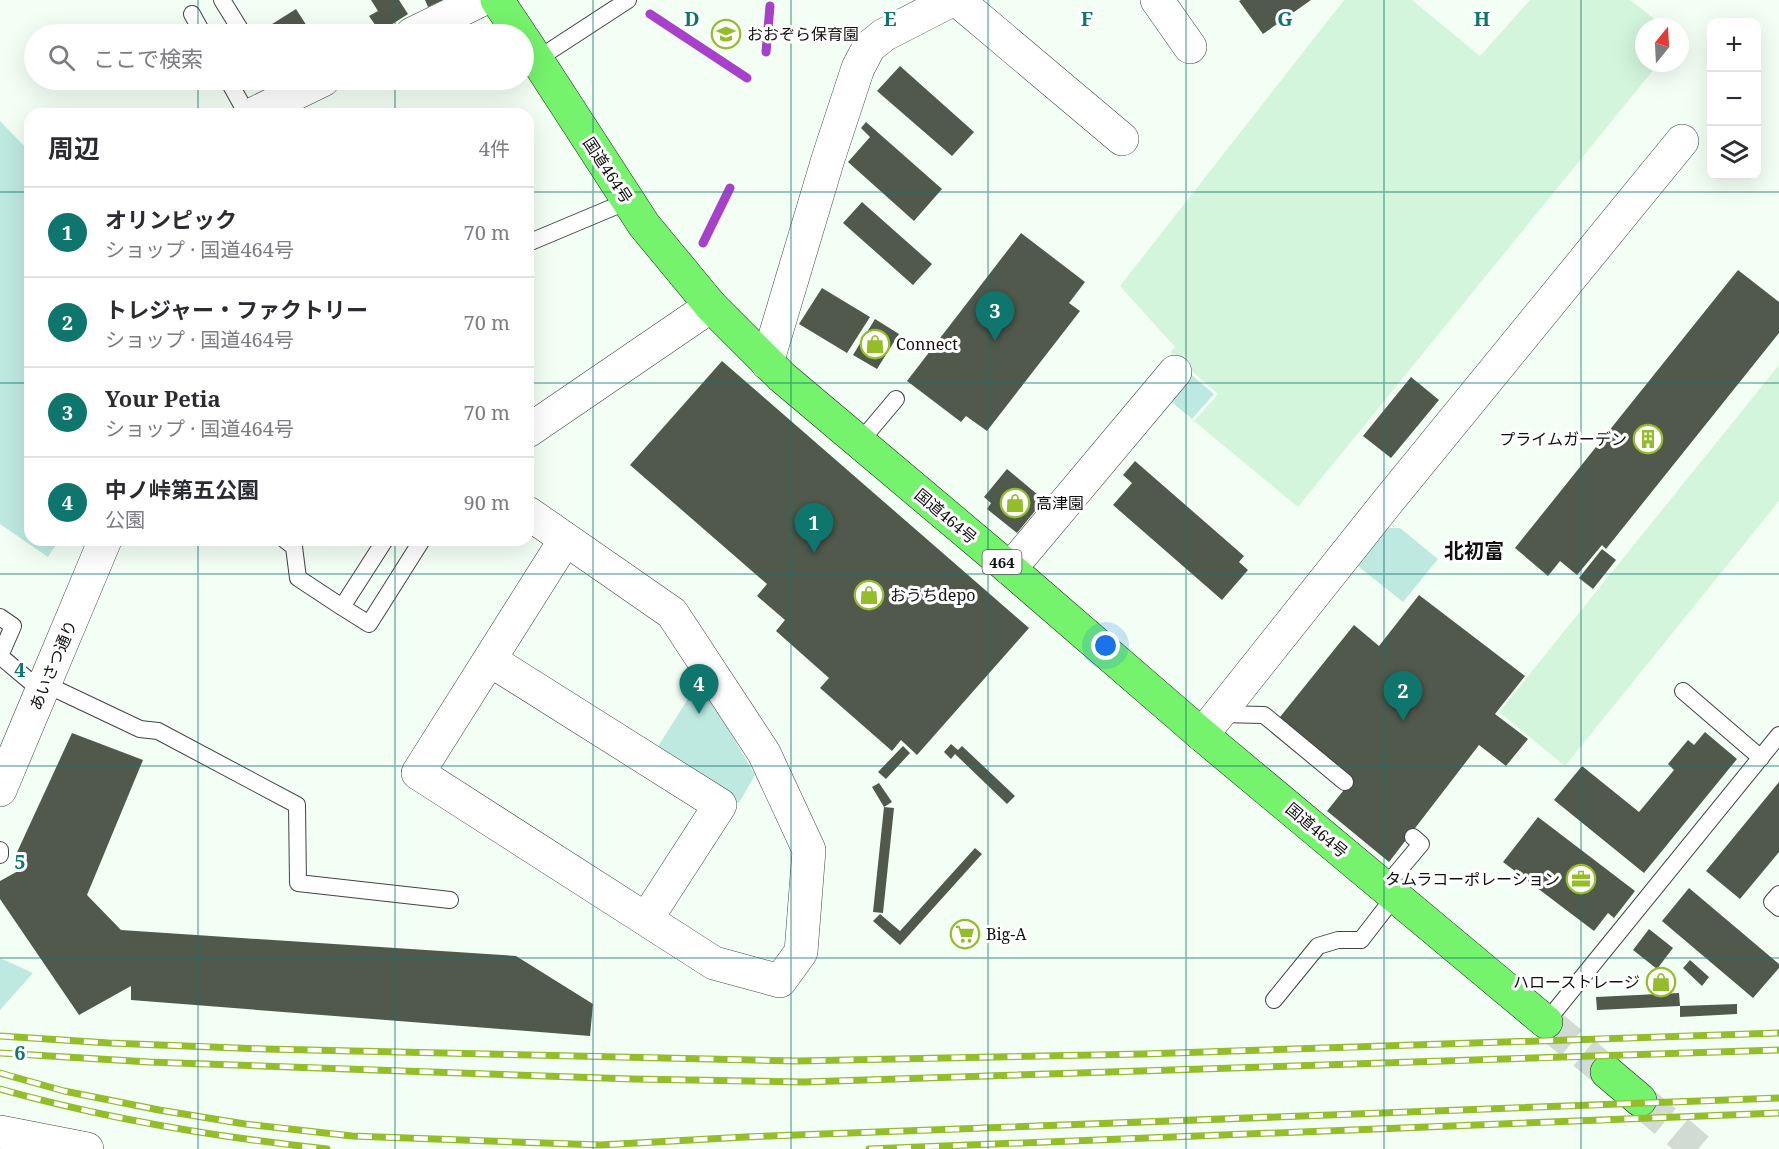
<!DOCTYPE html>
<html lang="ja">
<meta charset="utf-8">
<style>
body{margin:0;font-family:"Noto Serif","Noto Sans JP",serif;background:#f7f7f7;color:#2b2b33}
.controls{position:absolute;right:18px;top:18px;display:grid;overflow:hidden;border-radius:12px;box-shadow:0 6px 24px #0002}
.controls button{width:54px;height:54px;display:grid;place-items:center;padding:0;border:0;border-bottom:2px solid #e1e1e2;background:#fff;color:#2b2b33;font:30px sans-serif}
.compass{position:absolute;left:1635px;top:18px;width:54px;height:54px;border-radius:50%;background:#fff;box-shadow:0 6px 24px #0002;rotate:18deg}
.you{position:absolute;left:1106px;top:646px;width:21px;height:21px;margin:-15px;border:4px solid #fff;border-radius:50%;background:#1a73e8;box-shadow:0 0 0 9px #1a73e833}
.badge{display:grid;place-items:center;width:39px;height:39px;border-radius:50%;background:#0f766e;color:#fff;font-size:20px;font-weight:700}
.pin{position:absolute;translate:-50% -50px;filter:drop-shadow(0 2px 3px #0008)}
.pin::after{content:'';position:absolute;top:32px;width:21px;height:18px;background:inherit;clip-path:polygon(0 0,100% 0,50% 100%)}
.list{margin:0;padding:0;list-style:none}
h2{display:flex;justify-content:space-between;align-items:center;height:78px;margin:0;padding:0 24px;font-size:26px}
h2 small{font-size:20px;font-weight:400;color:#7c7c81}
.list li{display:grid;grid-template-columns:39px 1fr auto;gap:18px;align-items:center;box-sizing:border-box;height:90px;padding:0 24px;border-top:2px solid #e1e1e2}
.list b{display:block;font-size:22px;white-space:nowrap}
.list p{margin:0;font-size:20px;white-space:nowrap;color:#7c7c81}
.list em{font-size:20px;font-style:normal;color:#7c7c81}
.icon{flex:none;width:33px;height:33px;fill:none;stroke:currentColor;stroke-width:2;stroke-linecap:round;stroke-linejoin:round}
.map{position:relative;flex:none;width:1779px;height:1149px;overflow:hidden}
.search{position:absolute;background:#fff;box-shadow:0 6px 24px #0002;left:24px;top:24px;width:510px;height:66px;display:flex;align-items:center;gap:15px;box-sizing:border-box;padding:0 21px;border-radius:33px;color:#7c7c81;font-size:22px}
.panel{position:absolute;background:#fff;box-shadow:0 6px 24px #0002;left:24px;top:108px;width:510px;height:438px;border-radius:18px}
.map>svg:first-child{display:block}
.farmland{fill:#d3f5dc}
.green{fill:#bde9e1}
.lines{fill:none;stroke-linecap:round;stroke-linejoin:round}
.stream{stroke:#a741cb;stroke-width:9}
.building{fill:#50594c}
.trunk-tunnel{stroke:#d1dbd3;stroke-width:33;stroke-dasharray:33 16;stroke-linecap:butt}
.service-casing{stroke:#434343;stroke-width:18}
.minor-casing{stroke:#434343;stroke-width:34}
.trunk-casing{stroke:#212121;stroke-width:34}
.service{stroke:#fff;stroke-width:16}
.minor{stroke:#fff;stroke-width:33}
.trunk{stroke:#75f36c;stroke-width:33}
.rail-casing{stroke:#93be2a;stroke-width:7}
.rail{stroke:#fff;stroke-width:4.5;stroke-dasharray:14;stroke-linecap:butt}
.grid{fill:none;stroke:#0f766e;stroke-width:1.5;stroke-opacity:0.55}
.labels{text-anchor:middle;dominant-baseline:central;stroke-width:6;stroke-linejoin:round;paint-order:stroke}
.shield{fill:#fff;stroke:#585858;stroke-width:1.5}
.shield-label{font-size:15px;font-weight:bold;fill:#101010}
.poi-label{font-size:16px;fill:#101010;stroke:#fff;text-anchor:start}
.street-label{font-size:16px;fill:#101010;stroke:#fff}
.quarter-label{font-size:20px;font-weight:bold;fill:#101010;stroke:#fff}
.grid-label{font-size:20px;text-anchor:middle;font-weight:bold;fill:#0f766e;stroke:#fff;stroke-width:6;stroke-linejoin:round;paint-order:stroke}
</style>
<div class="map">
<svg width="1779" height="1149" viewBox="0 0 1779 1149">
<rect width="100%" height="100%" fill="#f3fff5"/>
<path class="farmland" d="M1344,0H1412L1480,56L1530,0H1630L1665,27H1644V63H1659L1298,507L1194,421L1218,394L1170,352L1175,347L1120,286Z
M1779,365V501L1565,766L1499,712Z"/>
<path class="green" d="M0,121L30,152V540H59L48,557L0,524Z
M1188,372L1214,394L1192,419L1167,398Z
M1382,528H1400L1438,559L1403,602L1354,563Z
M700,680L755,775L739,803L657,748Z
M0,958L33,973L0,1010Z"/>
<g class="lines">
<path class="stream" d="M650,14L747,78
M766,52L770,6
M703,243L730,188"/>
</g>
<path class="building" d="M371,0H399L408,14L380,32L369,16L378,11Z
M425,0H443L428,7Z
M1241,0H1311L1263,34L1239,1Z
M296,9L312,34H263L261,31Z
M900,66L974,132L952,156L877,91Z
M866,122L942,189L914,221L848,162L870,137L861,128Z
M862,202L932,264L913,285L843,223Z
M1021,233L1085,282L1069,303L1080,311L987,431L966,416L961,422L907,381Z
M1738,270L1779,302V333L1606,549L1602,545L1577,575L1560,561L1548,576L1515,548Z
M822,288L870,317L847,353L799,324Z
M875,319L899,334L877,369L853,355Z
M722,361L1029,628L917,755L901,740L892,751L820,688L829,678L776,631L785,620L757,596L767,584L630,465Z
M1411,377L1439,400L1391,458L1363,436Z
M1135,461L1244,556L1239,562L1248,570L1222,600L1113,505L1132,483L1123,475Z
M1007,469L1044,500L1017,533L987,509L991,503L984,497Z
M1602,549L1616,560L1593,589L1579,578Z
M1419,595L1525,676L1495,714L1528,739L1506,766L1479,745L1389,862L1327,811L1351,781L1276,722L1354,625L1379,646Z
M1705,732L1737,759L1644,873L1554,800L1582,766L1639,812L1674,770L1668,764L1688,740L1694,745Z
M72,733L143,760L87,895L121,930L516,956L593,1004L590,1036L131,1000V986L79,1015L0,899V881L18,871L13,861Z
M951,744L958,750L962,746L1015,796L1007,804L955,754L951,759L944,752Z
M903,746L910,753L886,779L878,772Z
M1779,782V852L1740,899L1706,871Z
M879,783L892,802L884,807L872,787Z
M884,807L894,808L883,913L873,912Z
M1538,817L1635,891L1614,918L1608,913L1594,931L1503,862Z
M975,848L982,854L900,945L873,921L880,914L900,931Z
M1689,888L1779,964V968L1753,998L1662,921Z
M1649,929L1673,948L1657,969L1633,950Z
M1690,960L1709,977L1702,986L1683,968Z
M1679,993L1680,1006L1597,1010L1596,997Z
M1737,1004V1014L1680,1017V1006Z"/>
<g class="lines">
<path class="trunk-tunnel" d="M1546,1022L1607,1072
M1640,1100L1698,1149"/>
<g class="service-casing">
<path id="service" d="M222,0L243,34
M192,14L203,34
M536,60L628,0
M228,80L247,114
M270,80L282,100
M528,243L628,201
M859,443L896,399
M285,540L294,547L298,578L342,607L385,540
M342,607L369,624L422,540
M0,617L13,626L0,656L32,683L45,684L140,729L158,731L297,805L298,883L450,900
M1683,691L1761,758
M1219,714L1264,715L1345,782
M0,850V855
M1385,887L1421,844L1413,837
M1779,894L1772,902L1779,908
M1274,1000L1318,946L1338,940H1361L1395,896
M1546,1022L1779,735"/>
</g>
<g class="minor-casing">
<path id="minor" d="M957,0L1122,139
M1157,0L1190,47
M412,34L481,0
M253,114L323,80
M767,363L828,159L858,68L869,47L884,35L952,0
M528,431L711,306
M528,513L672,613L764,753L809,850L801,952L780,981L714,963L418,773L565,540
M1010,569L1175,372
M490,660L720,805L647,918
M1202,735L1389,500L1682,141
M0,790L105,540
M0,1132L87,1149"/>
</g>
<g class="trunk-casing">
<path id="trunk" d="M497,0L520,34
M524,40L644,225L711,306L782,377L1010,569L1202,735L1546,1022
M1607,1072L1640,1100"/>
</g>
<use href="#service" class="service"/>
<use href="#minor" class="minor"/>
<use href="#trunk" class="trunk"/>
<g class="rail-casing">
<path id="rail" d="M0,1036L109,1043L265,1049L797,1061L1143,1054L1779,1033
M0,1053L149,1062L632,1079L804,1082L1779,1050
M0,1073L64,1091L159,1110L245,1124L352,1136L600,1145L745,1137L1779,1098
M0,1089C107,1119 216,1137 327,1149
M869,1149L1779,1113"/>
</g>
<use href="#rail" class="rail"/>
</g>
<path class="grid" d="M198,0V34M395,0V34M593,0V1149M791,0V1149M988,0V1149M1186,0V1149M1384,0V1149M1581,0V1149M198,80V114M395,80V114M0,192H30M528,192H1779M0,383H30M528,383H1779M198,540V1149M395,540V1149M0,574H1779M0,766H1779M0,958H1779"/>
<defs>
<g id="school-ring" transform="scale(1.5)"><circle r="9.5" fill="#fff" stroke="#93be2a" stroke-width="1.5"/><path d="M0-5L7-2L0 1L-7-2ZM-4 1L0 2.5L4 1V4Q0 6-4 4Z" fill="#93be2a"/></g>
<g id="shop-ring" transform="scale(1.5)"><circle r="9.5" fill="#fff" stroke="#93be2a" stroke-width="1.5"/><path d="M-5-2.5h2.3a2.7 3.5 0 0 1 5.4 0H5L5.5 6h-11ZM-1.5-2.5h3a1.5 2.3 0 0 0-3 0Z" fill="#93be2a"/></g>
<g id="building-ring" transform="scale(1.5)"><circle r="9.5" fill="#fff" stroke="#93be2a" stroke-width="1.5"/><path d="M-4-6H4V6H1V3H-1V6H-4ZM-2.5-4.3h1.7v1.8h-1.7ZM.8-4.3h1.7v1.8H.8ZM-2.5-1h1.7V.8h-1.7ZM.8-1h1.7V.8H.8Z" fill="#93be2a"/></g>
<g id="office-ring" transform="scale(1.5)"><circle r="9.5" fill="#fff" stroke="#93be2a" stroke-width="1.5"/><path d="M-6-3h4V-5.5h4V-3h4V5H-6ZM-1-4.5V-3h2v-1.5ZM-6 0V1H6V0Z" fill="#93be2a"/></g>
<g id="supermarket-ring" transform="scale(1.5)"><circle r="9.5" fill="#fff" stroke="#93be2a" stroke-width="1.5"/><path d="M-6-5.5h2.5l.6 2H6L4.5 2H-2.5L-4.4-4H-6ZM-1.5 3.2a1.3 1.3 0 1 0 .1 0ZM3 3.2a1.3 1.3 0 1 0 .1 0Z" fill="#93be2a"/></g>
</defs>
<g fill-rule="evenodd">
<use href="#school-ring" x="726" y="34"/>
<use href="#shop-ring" x="875" y="344"/>
<use href="#building-ring" x="1648" y="439"/>
<use href="#shop-ring" x="1015" y="503"/>
<use href="#shop-ring" x="869" y="595"/>
<use href="#office-ring" x="1581" y="879"/>
<use href="#supermarket-ring" x="965" y="934"/>
<use href="#shop-ring" x="1661" y="982"/>
</g>
<g class="labels">
<rect class="shield" x="982.5" y="550" width="39" height="24" rx="4.5"/>
<g class="shield-label">
<text x="1002" y="562">464</text>
</g>
<g class="poi-label">
<text x="747" y="34">おおぞら保育園</text>
<text x="896" y="344">Connect</text>
<text x="1627" y="439" text-anchor="end">プライムガーデン</text>
<text x="1036" y="503">高津園</text>
<text x="890" y="595">おうちdepo</text>
<text x="1560" y="879" text-anchor="end">タムラコーポレーション</text>
<text x="986" y="934">Big-A</text>
<text x="1640" y="982" text-anchor="end">ハローストレージ</text>
</g>
<g class="street-label">
<text transform="translate(608 170) rotate(57)">国道464号</text>
<text transform="translate(946 516) rotate(40)">国道464号</text>
<text transform="translate(53 665) rotate(-67)">あいさつ通り</text>
<text transform="translate(1317 830) rotate(40)">国道464号</text>
</g>
<g class="quarter-label">
<text x="1474" y="550">北初富</text>
</g>
</g>
<g class="grid-label">
<text x="692" y="26">D</text>
<text x="890" y="26">E</text>
<text x="1087" y="26">F</text>
<text x="1285" y="26">G</text>
<text x="1482" y="26">H</text>
<text x="20" y="677">4</text>
<text x="20" y="869">5</text>
<text x="20" y="1060">6</text>
</g>
</svg>
<div class="controls">
<button>+</button>
<button>−</button>
<button><svg class="icon" aria-label="layers" viewBox="0 0 24 24"><path d="M12 4l9 5-9 5-9-5zM3 14l9 5 9-5"/></svg></button>
</div>
<svg class="compass" viewBox="-18 -18 36 36"><path d="M0-13l5 13h-10z" fill="#e53935"/><path d="M0 13l5-13h-10z" fill="#7c7c81"/></svg>
<div class="you"></div>
<div class="pin badge" style="left:814px;top:553px">1</div>
<div class="pin badge" style="left:1403px;top:721px">2</div>
<div class="pin badge" style="left:995px;top:341px">3</div>
<div class="pin badge" style="left:699px;top:714px">4</div>
<div class="search"><svg class="icon" aria-label="search" viewBox="0 0 24 24"><circle cx="10" cy="10" r="6"/><path d="M15 15l6 6"/></svg>ここで検索</div>
<section class="panel">
<h2>周辺<small>4件</small></h2>
<ul class="list">
<li><span class="badge">1</span><div><b>オリンピック</b><p>ショップ · 国道464号</p></div><em>70 m</em></li>
<li><span class="badge">2</span><div><b>トレジャー・ファクトリー</b><p>ショップ · 国道464号</p></div><em>70 m</em></li>
<li><span class="badge">3</span><div><b>Your Petia</b><p>ショップ · 国道464号</p></div><em>70 m</em></li>
<li><span class="badge">4</span><div><b>中ノ峠第五公園</b><p>公園</p></div><em>90 m</em></li>
</ul>
</section>
</div>
